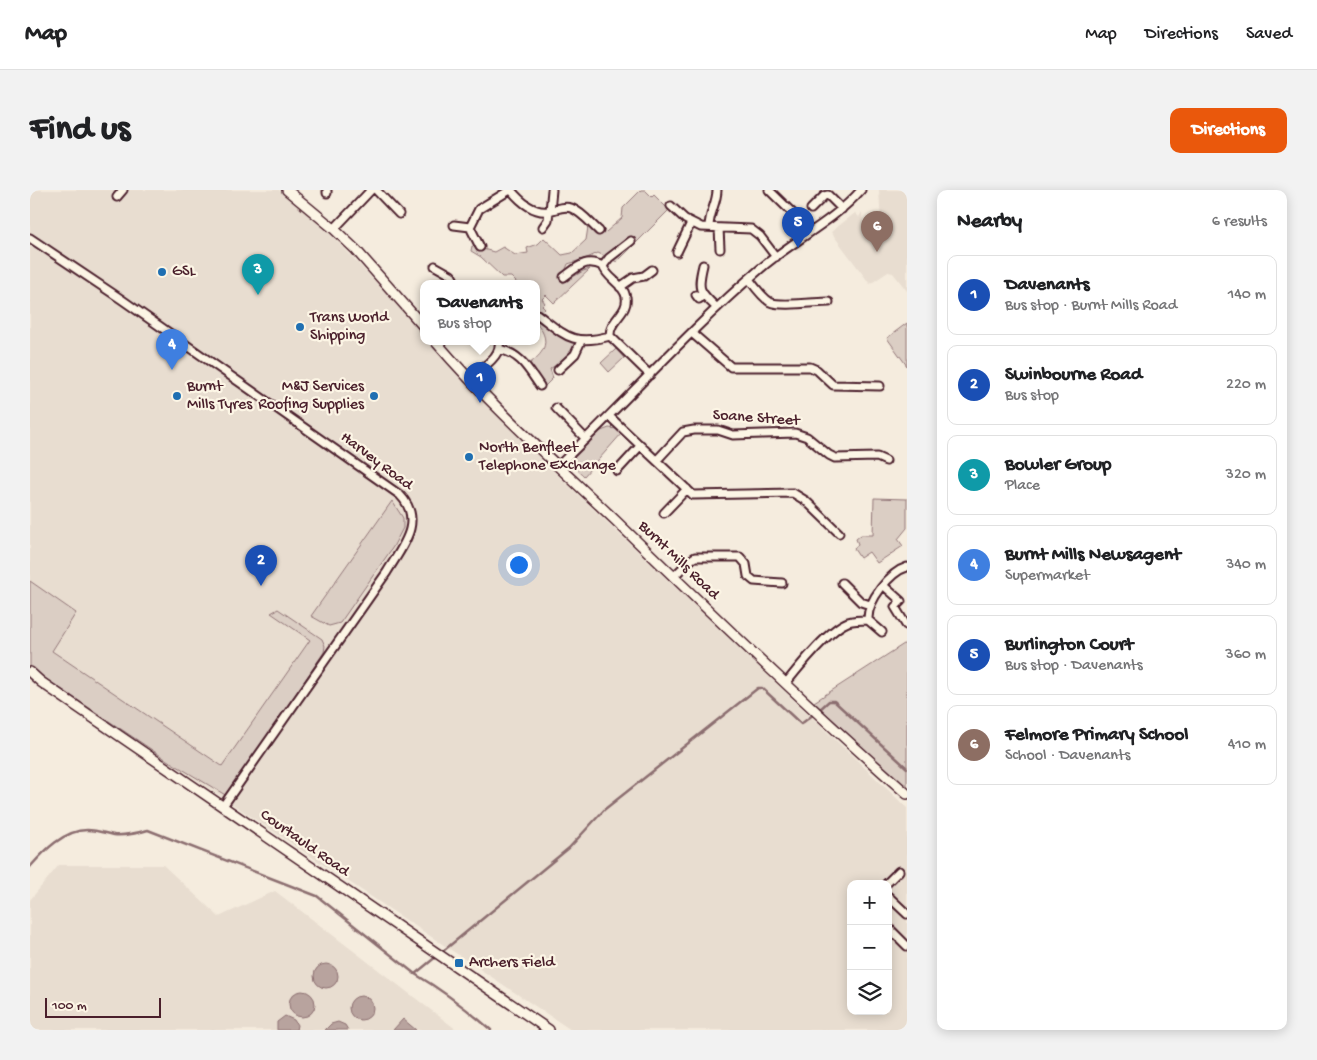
<!DOCTYPE html>
<meta charset="utf-8">
<style>
body{margin:0;font-family:"Gochi Hand",sans-serif;background:#f2f2f2;color:#202124}
.controls{position:absolute;right:15px;bottom:15px;display:grid;overflow:hidden;border-radius:10px;box-shadow:0 2px 12px #0003}
.controls button{width:45px;height:45px;display:grid;place-items:center;padding:0;border:0;border-bottom:1px solid #e0e0e0;background:#fff;color:#202124;font:25px sans-serif}
.scale{position:absolute;left:15px;bottom:12px;width:116px;box-sizing:border-box;padding-left:5px;border:2px solid #4a1f2b;border-top:0;font-size:14px;line-height:18px;white-space:nowrap;color:#4a1f2b;-webkit-text-stroke:4px #fcf5e5;paint-order:stroke}
.you{position:absolute;left:488px;top:374px;width:18px;height:18px;margin:-12px;border:4px solid #fff;border-radius:50%;background:#1a73e8;box-shadow:0 0 0 8px #1a73e833}
.badge{display:grid;place-items:center;width:32px;height:32px;border-radius:50%;background:#ea580c;color:#fff;font-size:16px;font-weight:700}
.pin{position:absolute;translate:-50% -41px;filter:drop-shadow(0 1px 2px #0008)}
.pin::after{content:'';position:absolute;top:26px;width:18px;height:15px;background:inherit;clip-path:polygon(0 0,100% 0,50% 100%)}
.popup{position:absolute;left:390px;top:90px;width:120px;height:65px;box-sizing:border-box;display:grid;place-content:center;border-radius:10px;background:#fff;filter:drop-shadow(0 1px 4px #0005);font-size:16px;white-space:nowrap;color:#757577}
.popup b{font-size:19px;color:#202124}
.popup::after{content:'';position:absolute;left:50%;top:100%;margin-left:-10px;border:10px solid transparent;border-top-color:#fff}
.list{margin:0;padding:0;list-style:none}
h2{display:flex;justify-content:space-between;align-items:center;height:65px;margin:0;padding:0 20px;font-size:21px}
h2 small{font-size:16px;font-weight:400;color:#757577}
.list li{display:grid;grid-template-columns:32px 1fr auto;gap:15px;align-items:center;box-sizing:border-box;height:80px;margin:0 10px 10px;padding:0 10px;border:1px solid #e0e0e0;border-radius:10px}
.list b{display:block;font-size:19px;white-space:nowrap}
.list p{margin:0;font-size:16px;white-space:nowrap;color:#757577}
.list em{font-size:16px;font-style:normal;color:#757577}
.icon{flex:none;width:28px;height:28px;fill:none;stroke:currentColor;stroke-width:2;stroke-linecap:round;stroke-linejoin:round}
.map{position:relative;flex:none;width:877px;height:840px;overflow:hidden;border-radius:10px}
header{display:flex;align-items:center;gap:30px;box-sizing:border-box;height:70px;padding:0 25px;background:#fff;border-bottom:1px solid #e0e0e0}
header strong{font-size:24px}
nav{display:flex;gap:28px;margin-inline-start:auto;font-size:18px}
.intro{display:flex;align-items:center;justify-content:space-between;box-sizing:border-box;height:120px;padding:0 30px}
h1{margin:0;font-size:35px}
.button{padding:12px 22px;border-radius:10px;background:#ea580c;color:#fff;font-size:18px;font-weight:700}
main{display:flex;gap:30px;padding:0 30px}
aside{flex:1;background:#fff;border-radius:10px;box-shadow:0 2px 12px #0003}
.map>svg:first-child{display:block}
.built{fill:#e8ddd0;fill-rule:evenodd}
.green{fill:#dbcec4;stroke:#927678}
.water{fill:#b8a39e;stroke:#8c6e70}
.lines{fill:none;stroke-linecap:round;stroke-linejoin:round}
.stream{stroke:#8c6e70;stroke-width:2.5}
.minor-casing{stroke:#4a1f2b;stroke-width:11}
.tertiary-casing{stroke:#4a1f2b;stroke-width:12}
.minor{stroke:#fcf5e5;stroke-width:7}
.tertiary{stroke:#fcf5e5;stroke-width:9}
.poi-dot{fill:#1f6fb2;stroke:#fcf5e5;stroke-width:2}
.labels{text-anchor:middle;dominant-baseline:central;stroke-width:4.5;stroke-linejoin:round;paint-order:stroke}
.poi-label{font-size:16px;fill:#4a1f2b;stroke:#fcf5e5;text-anchor:start}
.street-label{font-size:16px;fill:#4a1f2b;stroke:#fcf5e5}
</style>
<header>
<strong>Map</strong>
<nav><a>Map</a><a>Directions</a><a>Saved</a></nav>
</header>
<div class="intro"><h1>Find us</h1><a class="button">Directions</a></div>
<main>
<div class="map">
<svg width="877" height="840" viewBox="0 0 877 840">
<rect width="100%" height="100%" fill="#f5ecde"/>
<filter id="ink" filterUnits="userSpaceOnUse"><feTurbulence type="fractalNoise" baseFrequency=".02" numOctaves="2"/><feDisplacementMap in="SourceGraphic" scale="10" xChannelSelector="R" yChannelSelector="G"/><feConvolveMatrix kernelMatrix="1 2 1 2 8 2 1 2 1" color-interpolation-filters="sRGB"/></filter>
<g filter="url(#ink)">
<path class="built" d="M0,0H249L300,43L394,144V152H401L496,255L877,618V840H541L0,479ZM821,694H858V821H821Z
M849,0H877V101L863,83L858,82L840,94L801,42L825,23L829,27L832,22L833,34L851,32Z
M29,675H133L189,727L245,701L427,840H0V710Z"/>
<path class="green" d="M611,0H615L622,7L624,5L639,20L587,72L568,63L557,68L538,74L536,79L530,88L533,93L553,81L560,79L524,113L516,105L512,109L515,113L512,116L515,119L512,122L506,124V94H488L481,87H472L451,67L441,61L442,56L464,62L473,57L485,65L498,63L497,58L508,54L514,48L532,65L542,63L556,50L558,37H571L576,42L592,28L593,18Z
M506,130L546,152C542,165 531,171 520,179L523,188L511,200L494,177C507,169 521,158 512,141C510,137 507,134 506,130Z
M877,133V176L857,148Z
M586,159L594,168L579,182L571,173Z
M579,238L587,239L592,243L554,286L537,270L571,241Z
M844,308L877,309V338L868,349L873,356L847,373L839,362L830,368L824,359L828,354L826,349L831,345H843Z
M362,311L373,328V338L363,357L310,433L299,436L281,426Z
M0,391L46,423L22,461L192,576L280,450L241,423L248,419L292,449L295,456L294,462L197,606L137,570L0,478Z
M877,452V599L784,512Z"/>
<path class="water" d="M284 786a12 12 0 1 1 24 0a12 12 0 1 1-24 0Z
M259 814a13 13 0 1 1 26 0a13 13 0 1 1-26 0Z
M319 818a12 12 0 1 1 24 0a12 12 0 1 1-24 0Z
M255,826L264,830L267,835L266,840H247V832Z
M373,829L386,840H363Z
M308,832L315,835L318,840H295L301,834Z"/>
<g class="lines">
<path class="stream" d="M789,520L799,511H804L877,578
M0,677C14,661 34,640 57,640C66,640 75,643 84,645C96,646 107,643 118,640L287,706L385,784
M461,840C437,819 412,800 385,784L539,658L575,619L728,498H732L771,534L784,524"/>
<g class="minor-casing">
<path id="minor" d="M297,0V3
M346,0L369,24
M481,0C490,11 503,23 518,21C526,20 533,15 541,18C552,22 561,34 569,41
M739,0L781,41
M87,7L93,0
M641,16L655,29L671,37L721,39L730,46L746,67
M781,19L794,6L798,5L812,19
M520,21L522,0
M424,35L440,37
M440,37L449,19L480,0
M440,37L450,57
M513,37L518,30L519,21
M679,37C679,23 687,13 687,0
M689,38L690,59
M304,39L341,0
M0,48L91,109L370,305C395,331 372,357 357,382L193,616
M647,62L661,33
M673,75C667,100 669,101 687,118
M405,76L421,85L426,94
M534,87C549,76 555,68 573,76
M719,89C725,97 732,107 740,112C749,117 787,112 799,112
M590,97L603,88L614,86L622,80
M666,105L669,109L673,105
M507,124C536,146 542,156 580,146L620,185
M662,143L701,177H780L787,180L803,195L850,196
M580,146C579,130 599,123 596,107C594,94 577,89 573,76L579,68L601,51
M469,159C491,164 498,179 510,196
M528,180L545,164L551,151
M438,188C449,180 472,167 469,152
M526,218L556,249
M579,226L663,305L763,303L776,311L809,343
M627,270L653,242L664,240H688L703,245L765,243L777,247L799,265L805,268L847,267L856,271
M528,276C596,211 659,140 730,79C762,51 803,32 831,0
M587,281L611,255
M634,323L657,299
M643,387L662,369L665,367H710L716,374L718,386L724,391L752,393
M812,393L831,412L840,415
M854,396L871,411L865,417L876,435
M838,430L852,442
M756,493C769,477 799,439 818,432C824,430 832,430 838,430C837,411 860,382 877,377
M856,694L869,681
M858,706L877,724
M858,737L877,756"/>
</g>
<g class="tertiary-casing">
<path id="tertiary" d="M257,0L304,39L326,60L394,137
M406,152C461,216 524,272 585,330C681,423 777,516 877,604
M0,482L11,492L519,840"/>
</g>
<use href="#minor" class="minor"/>
<use href="#tertiary" class="tertiary"/>
</g>
</g>
<g class="poi-dot">
<circle cx="132" cy="82" r="5"/>
<circle cx="270" cy="137" r="5"/>
<circle cx="147" cy="206" r="5"/>
<circle cx="344" cy="206" r="5"/>
<circle cx="439" cy="267" r="5"/>
<rect x="424" y="768" width="10" height="10" rx="2.5"/>
</g>
<g class="labels">
<g class="poi-label">
<text x="142" y="82">GSL</text>
<text x="280" y="128">Trans World<tspan x="280" dy="18">Shipping</tspan></text>
<text x="157" y="197">Burnt<tspan x="157" dy="18">Mills Tyres</tspan></text>
<text x="334" y="197" text-anchor="end">M&amp;J Services<tspan x="334" dy="18">Roofing Supplies</tspan></text>
<text x="449" y="258">North Benfleet<tspan x="449" dy="18">Telephone Exchange</tspan></text>
<text x="439" y="773">Archers Field</text>
</g>
<g class="street-label">
<text transform="translate(726 229) rotate(4)">Soane Street</text>
<text transform="translate(346 272) rotate(37)">Harvey Road</text>
<text transform="translate(648 371) rotate(44)">Burnt Mills Road</text>
<text transform="translate(274 654) rotate(35)">Courtauld Road</text>
</g>
</g>
</svg>
<div class="controls">
<button>+</button>
<button>−</button>
<button><svg class="icon" aria-label="layers" viewBox="0 0 24 24"><path d="M12 4l9 5-9 5-9-5zM3 14l9 5 9-5"/></svg></button>
</div>
<div class="scale">100 m</div>
<div class="you"></div>
<div class="pin badge" style="left:450px;top:213px;background:#1a4fb4">1</div>
<div class="popup"><b>Davenants</b>Bus stop</div>
<div class="pin badge" style="left:231px;top:396px;background:#1a4fb4">2</div>
<div class="pin badge" style="left:228px;top:105px;background:#0f9aa8">3</div>
<div class="pin badge" style="left:142px;top:180px;background:#3f7fe0">4</div>
<div class="pin badge" style="left:768px;top:58px;background:#1a4fb4">5</div>
<div class="pin badge" style="left:847px;top:62px;background:#8d6e63">6</div>
</div>
<aside>
<h2>Nearby<small>6 results</small></h2>
<ul class="list">
<li><span class="badge" style="background:#1a4fb4">1</span><div><b>Davenants</b><p>Bus stop · Burnt Mills Road</p></div><em>140 m</em></li>
<li><span class="badge" style="background:#1a4fb4">2</span><div><b>Swinbourne Road</b><p>Bus stop</p></div><em>220 m</em></li>
<li><span class="badge" style="background:#0f9aa8">3</span><div><b>Bowler Group</b><p>Place</p></div><em>320 m</em></li>
<li><span class="badge" style="background:#3f7fe0">4</span><div><b>Burnt Mills Newsagent</b><p>Supermarket</p></div><em>340 m</em></li>
<li><span class="badge" style="background:#1a4fb4">5</span><div><b>Burlington Court</b><p>Bus stop · Davenants</p></div><em>360 m</em></li>
<li><span class="badge" style="background:#8d6e63">6</span><div><b>Felmore Primary School</b><p>School · Davenants</p></div><em>410 m</em></li>
</ul>
</aside>
</main>
